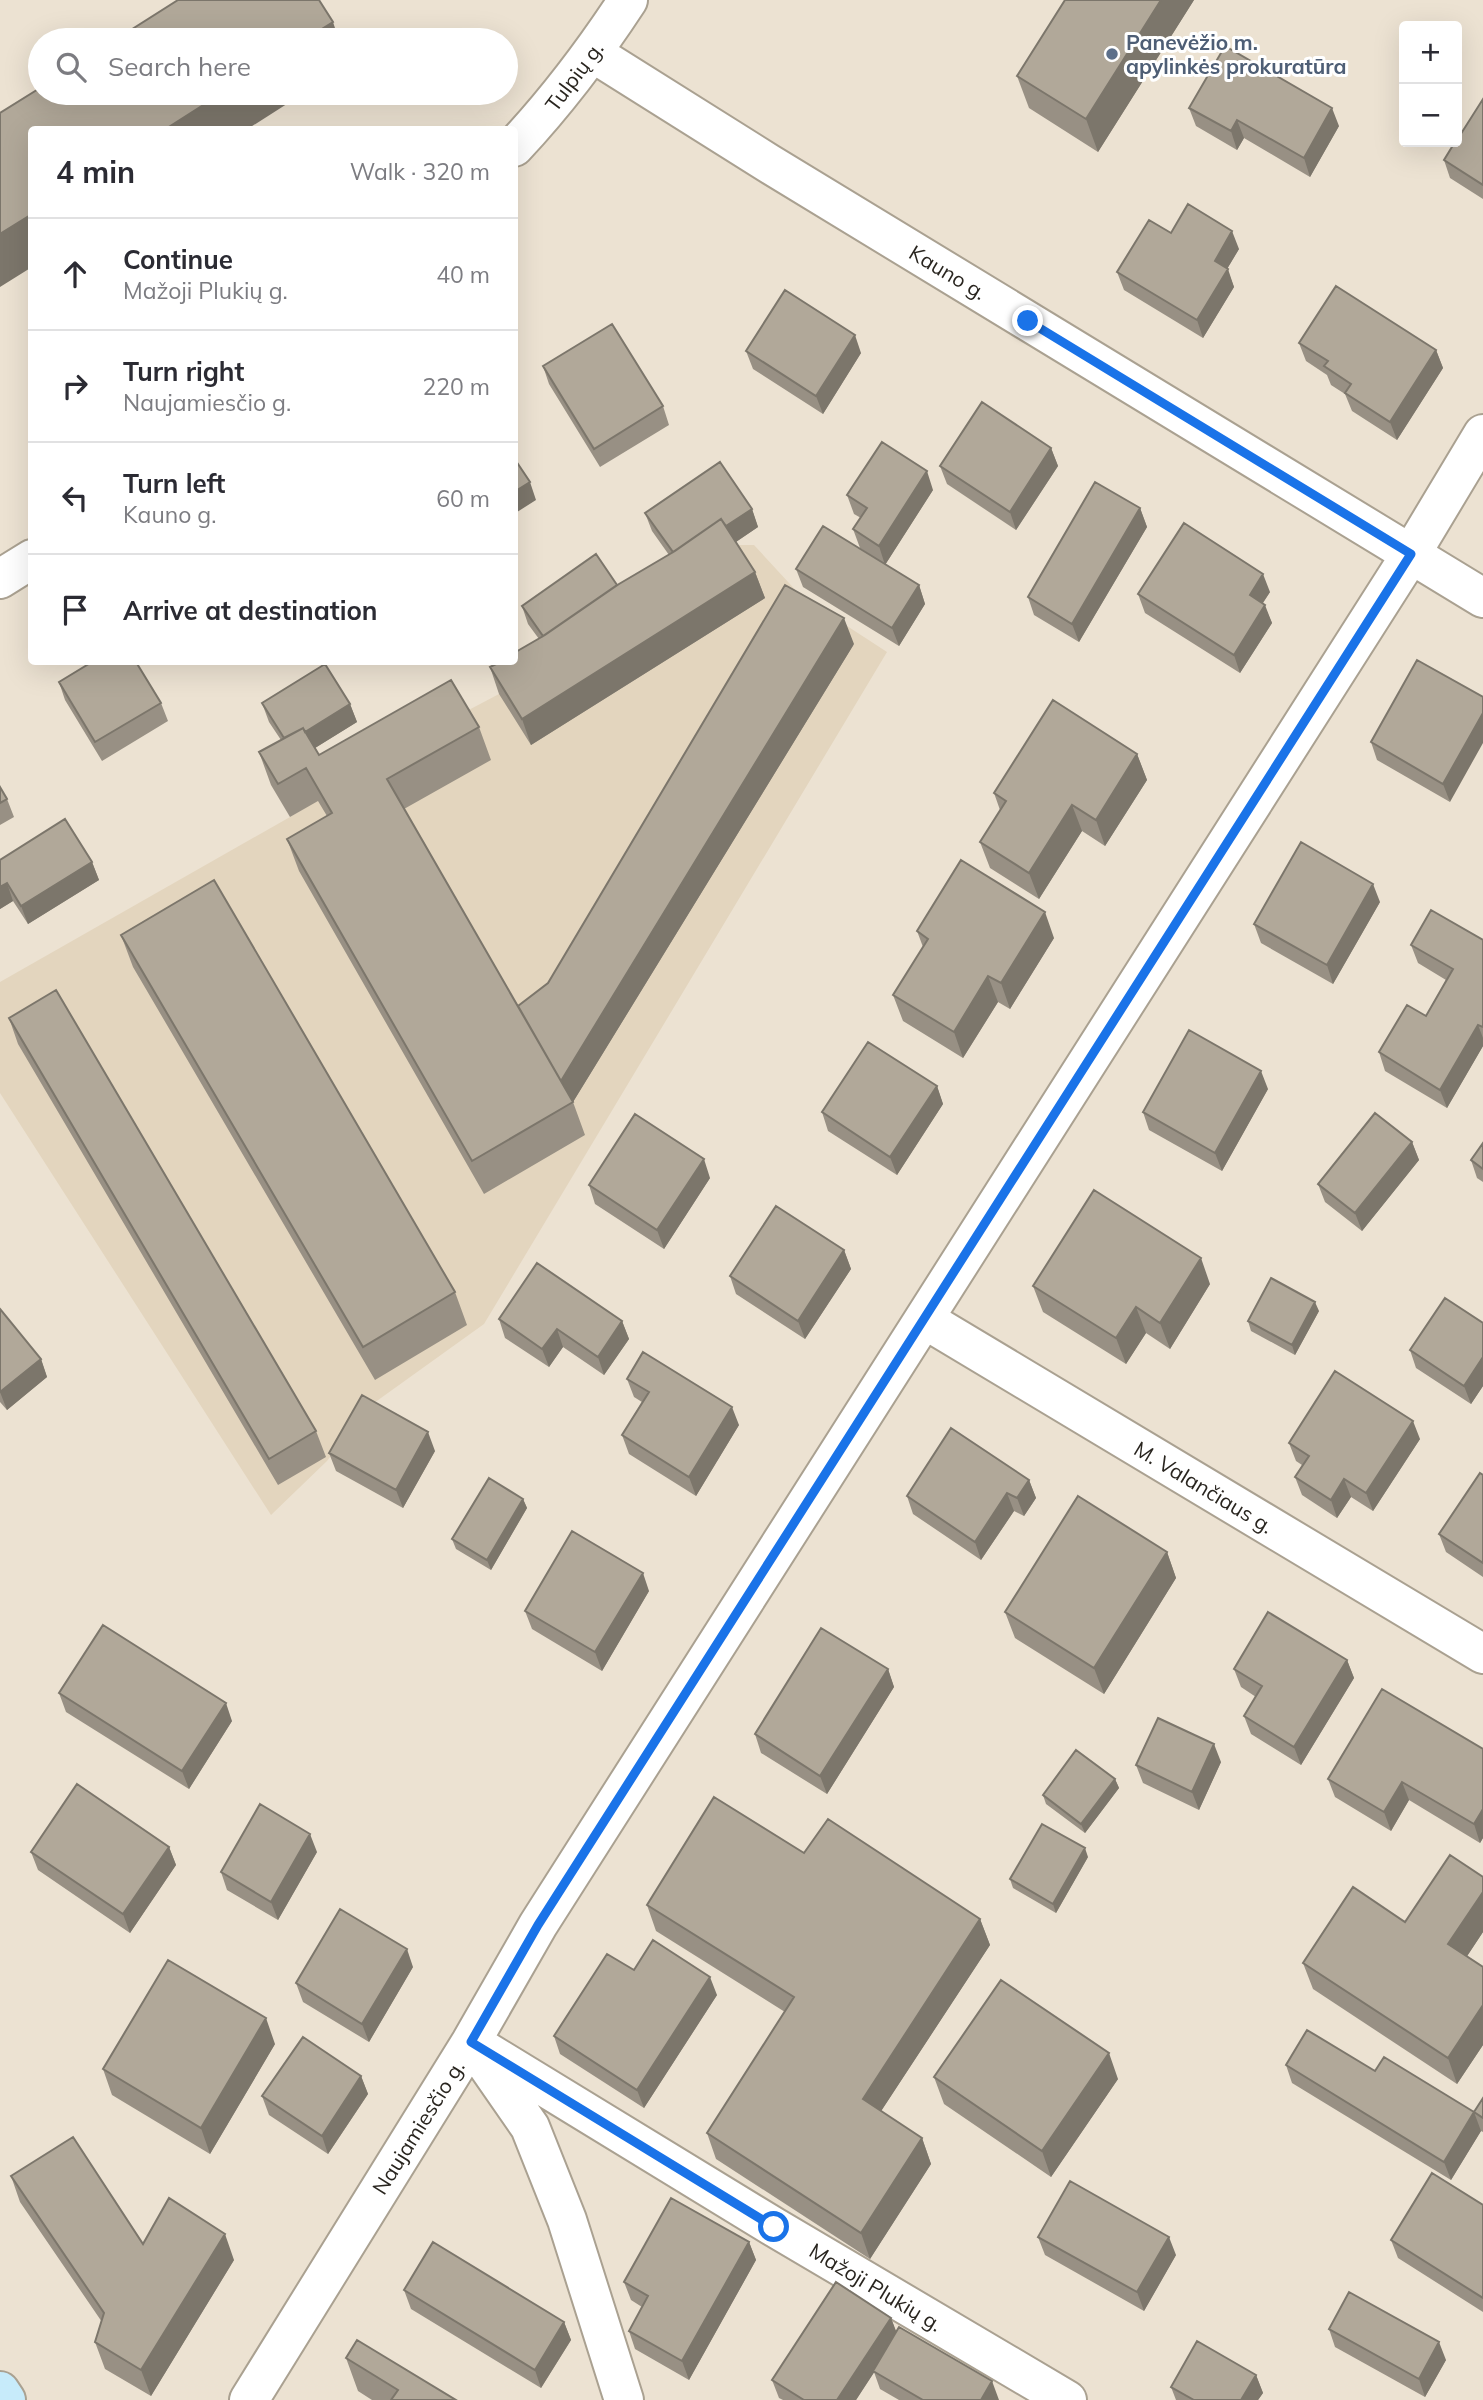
<!DOCTYPE html>
<meta charset="utf-8">
<style>
body{margin:0;font-family:Mulish,sans-serif;background:#f7f7f7;color:#2b2b33}
.controls{position:absolute;right:21px;top:21px;display:grid;overflow:hidden;border-radius:7px;box-shadow:0 7px 28px #0002}
.controls button{width:63px;height:63px;display:grid;place-items:center;padding:0;border:0;border-bottom:2px solid #e1e1e2;background:#fff;color:#2b2b33;font:35px sans-serif}
.stop{position:absolute;width:21px;height:21px;margin:-16px;border:5px solid #1a73e8;border-radius:50%;background:#fff}
.stop.end{background:#1a73e8;border-color:#fff;box-shadow:0 2px 7px #0008}
.list{margin:0;padding:0;list-style:none}
h2{display:flex;justify-content:space-between;align-items:center;height:91px;margin:0;padding:0 28px;font-size:30px}
h2 small{font-size:23px;font-weight:400;color:#7c7c81}
.list li{display:grid;grid-template-columns:46px 1fr auto;gap:21px;align-items:center;box-sizing:border-box;height:112px;padding:0 28px;border-top:2px solid #e1e1e2}
.list b{display:block;font-size:26px;white-space:nowrap}
.list p{margin:0;font-size:23px;white-space:nowrap;color:#7c7c81}
.list em{font-size:23px;font-style:normal;color:#7c7c81}
.icon{flex:none;width:38px;height:38px;fill:none;stroke:currentColor;stroke-width:2;stroke-linecap:round;stroke-linejoin:round}
.map{position:relative;flex:none;width:1483px;height:2400px;overflow:hidden}
.search{position:absolute;background:#fff;box-shadow:0 7px 28px #0002;left:28px;top:28px;width:490px;height:77px;display:flex;align-items:center;gap:18px;box-sizing:border-box;padding:0 24px;border-radius:38px;color:#7c7c81;font-size:26px}
.panel{position:absolute;background:#fff;box-shadow:0 7px 28px #0002;left:28px;top:126px;width:490px;height:539px;border-radius:7px}
.map>svg:first-child{display:block}
.built{fill:#e3d5be}
.lines{fill:none;stroke-linecap:round;stroke-linejoin:round}
.street-casing{stroke:#aaa191;stroke-width:42}
.secondary-casing{stroke:#aaa191;stroke-width:42}
.street{stroke:#fff;stroke-width:38}
.secondary{stroke:#c7ebfa;stroke-width:38}
.wall{fill:#989084}
.shaded-wall{fill:#7c766b}
.building{fill:#b1a899;stroke:#7c766b;stroke-width:2}
.route{stroke:#1a73e8;stroke-width:9}
.service-dot{fill:#5c6f8a;stroke:#fff;stroke-width:2.5}
.labels{text-anchor:middle;dominant-baseline:central;stroke-width:6;stroke-linejoin:round;paint-order:stroke}
.service-label{font-size:21px;font-weight:bold;fill:#4e5e75;stroke:#fff;text-anchor:start}
.street-label{font-size:21px;fill:#29251f;stroke:#fff}
</style>
<div class="map">
<svg width="1483" height="2400" viewBox="0 0 1483 2400">
<rect width="100%" height="100%" fill="#ece2d2"/>
<path class="built" d="M731,545H754L801,596L887,652L484,1324L367,1408L327,1461L271,1515L0,1093V982L290,817L463,713L499,694Z"/>
<g class="lines">
<g class="street-casing">
<path id="street" d="M593,53L768,163L1483,598
M514,147C557,101 594,52 628,0
M0,579L32,559
M924,1319L1483,1654
M471,2042L774,2227L1067,2400
M480,2055L530,2127L567,2220L624,2400
M249,2400L471,2042L538,1925L1411,554L1483,434"/>
</g>
<g class="secondary-casing">
<path id="secondary" d="M0,2391L6,2400"/>
</g>
<use href="#street" class="street"/>
<use href="#secondary" class="secondary"/>
</g>
<path class="wall" d="M1065,0H1194L1098,152L1029,108L1017,76Z
M1483,99V199L1450,178L1444,160Z
M1189,108L1339,126L1310,177L1244,138L1237,150L1196,126Z
M1171,233L1239,249L1227,269L1234,287L1203,338L1124,290L1117,272Z
M1299,343L1436,350L1443,368L1397,440L1352,411L1345,394L1331,385L1327,375L1306,361Z
M746,351L861,353L823,414L753,369Z
M543,366L663,406L669,425L600,467L549,384Z
M1051,448L1058,466L1016,530L947,484L940,466Z
M933,490L885,565L860,548L853,529L861,518L854,514L847,495Z
M1140,508L1147,527L1079,642L1034,615L1028,597Z
M752,509L758,527L736,542L755,572L765,598L531,745L499,694L490,667L539,639L528,624L522,606L617,585L669,555L652,531L645,513Z
M796,569L919,585L925,604L899,646L803,587Z
M1270,592L1263,603L1272,623L1240,673L1145,613L1138,594Z
M854,644L573,1102L585,1135L484,1194L299,871L287,839L327,816L318,801L290,817L271,785L259,752L281,740L269,722L262,703L350,704L357,722L315,748L319,755L479,727L491,760L404,809L518,1006L548,983Z
M1417,660L1450,802L1377,760L1371,742Z
M59,682L161,703L168,721L102,761L65,700Z
M1137,754L1147,780L1105,846L1082,831L1039,899L990,868L980,842L1000,810L994,793Z
M0,787L7,799L14,817L0,825Z
M0,860L92,862L99,880L28,924L13,901L0,909Z
M1380,902L1333,984L1261,943L1254,924Z
M917,931L1054,938L1010,1009L998,1002L963,1058L903,1021L893,995L923,947Z
M121,935L455,1292L467,1325L375,1380L133,967Z
M1483,940V1046L1447,1108L1385,1071L1379,1052L1426,1016L1446,980L1418,963L1411,945Z
M9,1018L316,1431L326,1457L278,1485L18,1044Z
M937,1086L943,1104L897,1175L828,1131L822,1112Z
M1268,1089L1222,1171L1149,1130L1143,1112Z
M1412,1142L1419,1160L1362,1231L1325,1202L1318,1184Z
M1483,1143V1182L1477,1178L1471,1160Z
M710,1178L664,1249L595,1204L589,1185Z
M844,1250L851,1269L805,1339L736,1294L730,1276Z
M1210,1284L1170,1349L1146,1333L1126,1364L1043,1312L1033,1286Z
M0,1309L41,1359L47,1377L7,1410L0,1402Z
M1319,1311L1295,1355L1251,1331L1248,1321Z
M499,1319L622,1321L629,1339L604,1375L563,1347L549,1367L505,1338Z
M1483,1323V1386L1471,1404L1416,1368L1410,1350Z
M627,1379L739,1425L696,1496L629,1454L622,1435L642,1402L634,1397Z
M1420,1439L1373,1511L1351,1497L1337,1518L1302,1495L1295,1477L1302,1465L1296,1461L1289,1443Z
M435,1451L403,1508L336,1471L329,1453Z
M1483,1475V1577L1446,1552L1439,1534Z
M1029,1480L1036,1498L1024,1516L1014,1511L981,1560L913,1514L907,1496Z
M523,1499L527,1508L491,1570L456,1549L452,1539Z
M1167,1552L1176,1578L1104,1694L1015,1638L1005,1612Z
M649,1591L602,1671L532,1629L525,1611Z
M1347,1660L1354,1678L1301,1765L1251,1734L1244,1716L1256,1697L1241,1687L1234,1669Z
M888,1669L894,1687L827,1794L761,1753L755,1734Z
M59,1693L232,1721L189,1789L66,1712Z
M1483,1749V1838L1480,1843L1409,1800L1391,1831L1335,1797L1328,1779Z
M1221,1762L1199,1810L1143,1783L1136,1765Z
M1115,1779L1119,1788L1085,1833L1046,1804L1043,1795Z
M169,1847L176,1865L130,1933L38,1870L31,1852Z
M317,1852L278,1920L227,1890L221,1872Z
M804,1853L980,1919L990,1945L881,2111L922,2138L931,2164L870,2259L716,2159L707,2133L785,2012L656,1931L647,1905Z
M1088,1857L1056,1913L1013,1888L1010,1879Z
M1483,1877V1932L1467,1956L1483,1967V2045L1457,2084L1313,1989L1303,1963L1405,1922Z
M413,1967L369,2042L303,2002L296,1983Z
M634,1970L717,1995L644,2108L560,2054L554,2036Z
M275,2044L210,2154L112,2095L103,2069Z
M1286,2065L1375,2071L1474,2112L1481,2131L1451,2180L1292,2083Z
M361,2076L368,2094L328,2154L269,2115L262,2096Z
M934,2077L1118,2079L1051,2177L944,2104Z
M1483,2098V2132L1481,2131L1474,2112Z
M11,2176L143,2244L234,2260L151,2396L105,2369L95,2342L102,2322L20,2202Z
M1483,2205V2312L1398,2258L1391,2240Z
M1038,2237L1176,2255L1144,2311L1045,2255Z
M749,2242L756,2260L689,2380L635,2349L629,2331L642,2307L631,2300L624,2282Z
M404,2290L564,2322L571,2340L541,2388L411,2309Z
M891,2318L896,2332L998,2400H899L880,2389L874,2372L856,2400H783L779,2398L772,2380Z
M1329,2329L1446,2360L1425,2397L1335,2347Z
M346,2358L456,2400H372L358,2391Z
M1256,2375L1263,2393L1258,2400H1176L1171,2387Z"/>
<path class="shaded-wall" d="M1161,0H1194L1098,152L1086,119Z
M333,22L339,40H304Z
M222,93H304L246,130H164Z
M1332,108L1339,126L1310,177L1304,158Z
M1237,120L1244,138L1237,150L1231,131Z
M32,214V267L0,287V234Z
M1232,231L1239,249L1221,279L1215,261Z
M1228,269L1234,287L1203,338L1197,320Z
M855,335L861,353L823,414L816,396Z
M1436,350L1443,368L1397,440L1390,422Z
M1051,448L1058,466L1016,530L1010,512Z
M927,471L933,490L885,565L879,546Z
M530,482L536,500L514,514V492Z
M1140,508L1147,527L1079,642L1072,624Z
M752,509L758,527L684,577L678,559Z
M755,572L765,598L531,745L522,719Z
M1263,574L1270,592L1256,613L1250,595Z
M919,585L925,604L899,646L892,628Z
M1265,605L1272,623L1240,673L1234,655Z
M844,618L854,644L573,1102L560,1082Z
M350,704L357,722L294,761L288,743Z
M1483,713V743L1450,802L1443,784Z
M1137,754L1147,780L1105,846L1096,820Z
M1072,805L1082,831L1039,899L1029,873Z
M92,862L99,880L28,924L21,906Z
M7,883L13,901L0,909V887Z
M1373,884L1380,902L1333,984L1327,965Z
M1045,912L1054,938L1010,1009L1001,983Z
M988,976L998,1002L963,1058L954,1032Z
M1478,1025L1483,1038V1046L1447,1108L1440,1090Z
M1261,1071L1268,1089L1222,1171L1215,1153Z
M937,1086L943,1104L897,1175L890,1157Z
M1412,1142L1419,1160L1362,1231L1355,1213Z
M704,1159L710,1178L664,1249L657,1230Z
M844,1250L851,1269L805,1339L798,1321Z
M1201,1258L1210,1284L1170,1349L1160,1323Z
M1315,1302L1319,1311L1295,1355L1292,1345Z
M1136,1307L1146,1333L1126,1364L1116,1338Z
M622,1321L629,1339L604,1375L598,1357Z
M557,1329L563,1347L549,1367L542,1349Z
M1483,1357V1386L1471,1404L1464,1386Z
M41,1359L47,1377L7,1410L0,1392Z
M732,1407L739,1425L696,1496L689,1477Z
M1413,1421L1420,1439L1373,1511L1366,1493Z
M428,1432L435,1451L403,1508L396,1490Z
M1344,1479L1351,1497L1337,1518L1331,1500Z
M1029,1480L1036,1498L1024,1516L1017,1498Z
M1007,1493L1014,1511L981,1560L975,1542Z
M523,1499L527,1508L491,1570L487,1560Z
M1167,1552L1176,1578L1104,1694L1094,1668Z
M643,1573L649,1591L602,1671L595,1652Z
M1347,1660L1354,1678L1301,1765L1294,1747Z
M888,1669L894,1687L827,1794L820,1776Z
M226,1703L232,1721L189,1789L182,1771Z
M1214,1744L1221,1762L1199,1810L1192,1792Z
M1115,1779L1119,1788L1085,1833L1081,1824Z
M1402,1782L1409,1800L1391,1831L1384,1812Z
M1483,1809V1838L1480,1843L1474,1824Z
M310,1834L317,1852L278,1920L271,1902Z
M169,1847L176,1865L130,1933L123,1914Z
M1085,1848L1088,1857L1056,1913L1053,1904Z
M1483,1892V1932L1458,1970L1448,1944Z
M980,1919L990,1945L872,2125L863,2099Z
M407,1949L413,1967L369,2042L362,2024Z
M710,1977L717,1995L644,2108L637,2090Z
M1483,2005V2045L1457,2084L1448,2058Z
M266,2018L275,2044L210,2154L201,2128Z
M1109,2053L1118,2079L1051,2177L1042,2151Z
M361,2076L368,2094L328,2154L322,2136Z
M1474,2112L1481,2131L1451,2180L1444,2162Z
M922,2138L931,2164L870,2259L861,2233Z
M225,2234L234,2260L151,2396L141,2370Z
M1169,2237L1176,2255L1144,2311L1137,2292Z
M749,2242L756,2260L689,2380L682,2361Z
M891,2318L898,2336L856,2400H837Z
M564,2322L571,2340L541,2388L535,2370Z
M1439,2342L1446,2360L1425,2397L1419,2379Z
M1256,2375L1263,2393L1258,2400H1241Z
M992,2381L999,2400H981Z"/>
<path class="building" d="M178,0H319L333,22L304,40H115Z
M1065,0H1161L1086,119L1017,76Z
M1225,46L1332,108L1304,158L1237,120L1231,131L1189,108Z
M40,88V93H222L164,130H32V214L0,234V113Z
M1483,99V185L1444,160L1455,142H1457V140Z
M1188,204L1232,231L1215,261L1228,269L1197,320L1117,272L1149,220L1171,233Z
M1336,286L1436,350L1390,422L1345,393L1351,384L1324,366L1328,361L1299,343Z
M785,290L855,335L816,396L746,351Z
M612,324L663,406L594,449L543,366Z
M982,402L1051,448L1010,512L940,466Z
M882,442L927,471L879,546L853,529L867,508L847,495Z
M514,458L530,482L514,492Z
M720,462L752,509L726,526L721,519L673,552L645,513Z
M1095,482L1140,508L1072,624L1028,597Z
M721,519L755,572L522,719L490,667L500,662H514V653L545,635L619,584L675,551Z
M1184,523L1263,574L1250,595L1265,605L1234,655L1138,594Z
M823,526L919,585L892,628L796,569Z
M596,554L617,585L543,636L522,606Z
M785,585L844,618L561,1081L518,1006L548,983Z
M1417,660L1483,697V713L1443,784L1371,742Z
M92,662H136L161,703L95,742L59,682Z
M325,664L350,704L305,732L303,728L284,738L262,703Z
M451,680L479,727L387,779L573,1102L472,1161L287,839L332,813L306,768L278,784L259,752L303,728L319,755Z
M1053,700L1137,754L1096,820L1072,805L1029,873L980,842L1006,801L994,793Z
M0,787L7,799L0,803Z
M65,819L92,862L21,906L7,883L0,887V860Z
M1301,842L1373,884L1327,965L1254,924Z
M961,860L1045,912L1001,983L988,976L954,1032L893,995L928,939L917,931Z
M214,880L455,1292L363,1347L121,935Z
M1431,910L1483,940V1027L1478,1025L1440,1090L1379,1052L1407,1005L1426,1016L1453,969L1411,945Z
M56,990L316,1431L269,1459L9,1018Z
M1189,1030L1261,1071L1215,1153L1143,1112Z
M868,1042L937,1086L890,1157L822,1112Z
M1375,1113L1412,1142L1355,1213L1318,1184Z
M635,1114L704,1159L657,1230L589,1185Z
M1483,1143V1169L1471,1160Z
M1094,1190L1201,1258L1160,1323L1136,1307L1116,1338L1033,1286Z
M776,1206L844,1250L798,1321L730,1276Z
M537,1263L622,1321L598,1357L557,1329L542,1349L499,1319Z
M1271,1278L1315,1302L1292,1345L1248,1321Z
M1445,1298L1483,1323V1357L1464,1386L1410,1350Z
M0,1309L41,1359L0,1392Z
M643,1352L732,1407L689,1477L622,1435L649,1392L627,1379Z
M1335,1371L1413,1421L1366,1493L1344,1479L1331,1500L1295,1477L1309,1456L1289,1443Z
M362,1395L428,1432L396,1490L329,1453Z
M951,1428L1029,1480L1017,1498L1007,1493L975,1542L907,1496Z
M1480,1473L1483,1475V1563L1439,1534Z
M489,1478L523,1499L487,1560L452,1539Z
M1078,1496L1167,1552L1094,1668L1005,1612Z
M572,1531L643,1573L595,1652L525,1611Z
M1268,1612L1347,1660L1294,1747L1244,1716L1262,1686L1234,1669Z
M103,1625L226,1703L182,1771L59,1693Z
M821,1628L888,1669L820,1776L755,1734Z
M1382,1689L1483,1749V1809L1474,1824L1402,1782L1384,1812L1328,1779Z
M1158,1718L1214,1744L1192,1792L1136,1765Z
M1076,1750L1115,1779L1081,1824L1043,1795Z
M77,1784L169,1847L123,1914L31,1852Z
M714,1797L804,1853L828,1819L980,1919L863,2099L922,2138L861,2233L707,2133L794,1997L647,1905Z
M260,1804L310,1834L271,1902L221,1872Z
M1042,1824L1085,1848L1053,1904L1010,1879Z
M1450,1855L1483,1877V1892L1448,1944L1483,1967V2005L1448,2058L1303,1963L1353,1887L1405,1922Z
M340,1909L407,1949L362,2024L296,1983Z
M653,1940L710,1977L637,2090L554,2036L607,1954L634,1970Z
M168,1960L266,2018L201,2128L103,2069Z
M1001,1980L1109,2053L1042,2151L934,2077Z
M1307,2030L1375,2071L1384,2057L1474,2112L1444,2162L1286,2065Z
M303,2037L361,2076L322,2136L262,2096Z
M1483,2098V2118L1474,2112Z
M73,2137L143,2244L169,2198L225,2234L141,2370L95,2342L104,2313L11,2176Z
M1432,2173L1483,2205V2298L1391,2240Z
M1070,2181L1169,2237L1137,2292L1038,2237Z
M671,2198L749,2242L682,2361L629,2331L648,2296L624,2282Z
M433,2242L564,2322L535,2370L404,2290Z
M836,2282L891,2318L837,2400H804L772,2380Z
M1349,2292L1439,2342L1419,2379L1329,2329Z
M899,2327L992,2381L981,2400H923L873,2371Z
M357,2340L456,2400H391L398,2390L346,2358Z
M1197,2341L1256,2375L1241,2400H1194L1171,2387Z"/>
<g class="lines">
<path class="route" d="M774,2227L471,2042L538,1925L1411,554L1028,321"/>
</g>
<circle class="service-dot" cx="1112" cy="54" r="7"/>
<g class="labels">
<g class="service-label">
<text x="1126" y="42">Panevėžio m.<tspan x="1126" dy="24">apylinkės prokuratūra</tspan></text>
</g>
<g class="street-label">
<text transform="translate(574 76) rotate(-53)">Tulpių g.</text>
<text transform="translate(948 272) rotate(31)">Kauno g.</text>
<text transform="translate(1204 1487) rotate(31)">M. Valančiaus g.</text>
<text transform="translate(418 2127) rotate(-58)">Naujamiesčio g.</text>
<text transform="translate(876 2287) rotate(31)">Mažoji Plukių g.</text>
</g>
</g>
</svg>
<div class="controls">
<button>+</button>
<button>−</button>
</div>
<div class="stop" style="left:774px;top:2227px"></div>
<div class="stop end" style="left:1028px;top:321px"></div>
<div class="search"><svg class="icon" aria-label="search" viewBox="0 0 24 24"><circle cx="10" cy="10" r="6"/><path d="M15 15l6 6"/></svg>Search here</div>
<section class="panel">
<h2>4 min<small>Walk · 320 m</small></h2>
<ul class="list">
<li><svg class="icon" aria-label="ahead" viewBox="0 0 24 24"><path d="M12 20V5M6 11l6-6 6 6"/></svg><div><b>Continue</b><p>Mažoji Plukių g.</p></div><em>40 m</em></li>
<li><svg class="icon" aria-label="right" viewBox="0 0 24 24"><path d="M7 20v-9h11M14 6l5 5-5 5"/></svg><div><b>Turn right</b><p>Naujamiesčio g.</p></div><em>220 m</em></li>
<li><svg class="icon" aria-label="left" viewBox="0 0 24 24"><path d="M17 20v-9H6M10 6l-5 5 5 5"/></svg><div><b>Turn left</b><p>Kauno g.</p></div><em>60 m</em></li>
<li><svg class="icon" aria-label="arrive" viewBox="0 0 24 24"><path d="M6 21V4h12l-3 4 3 4H6"/></svg><div><b>Arrive at destination</b></div></li>
</ul>
</section>
</div>
